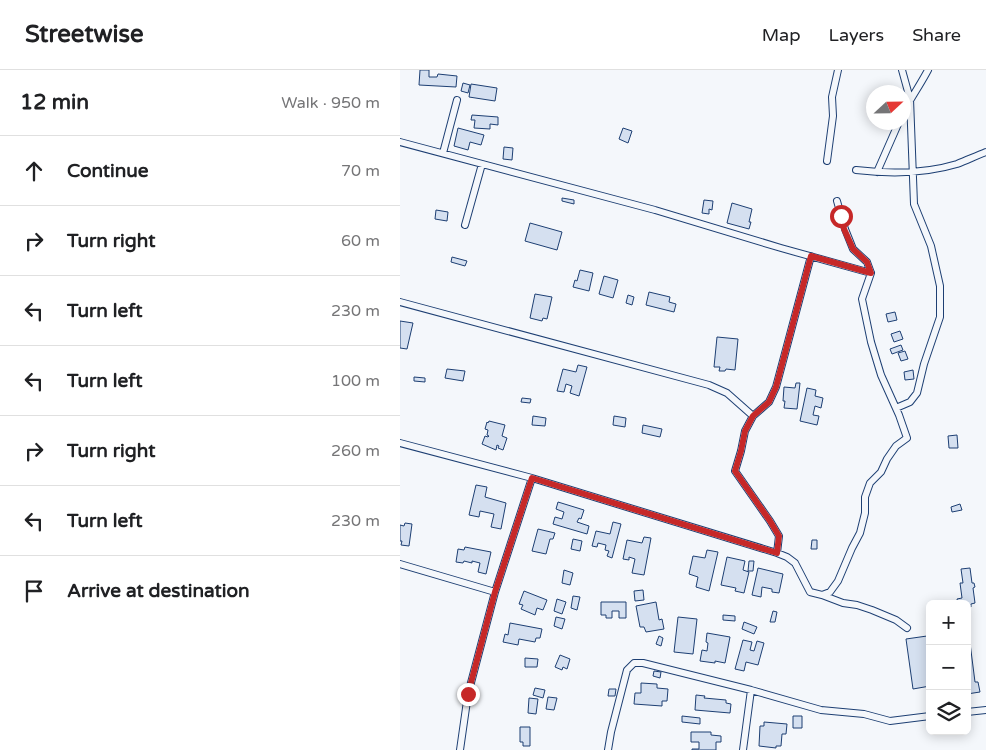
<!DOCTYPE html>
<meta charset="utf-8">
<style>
body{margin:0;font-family:"Varela Round",sans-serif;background:#f2f2f2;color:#202124}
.controls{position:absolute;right:15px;bottom:15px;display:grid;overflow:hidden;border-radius:8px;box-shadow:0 2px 12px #0003}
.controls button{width:45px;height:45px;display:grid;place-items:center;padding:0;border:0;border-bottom:1px solid #e0e0e0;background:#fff;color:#202124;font:25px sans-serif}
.compass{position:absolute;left:466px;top:15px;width:45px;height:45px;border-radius:50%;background:#fff;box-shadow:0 2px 12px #0003;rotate:68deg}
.stop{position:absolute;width:15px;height:15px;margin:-11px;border:4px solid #c62828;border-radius:50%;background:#fff}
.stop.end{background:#c62828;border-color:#fff;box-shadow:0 1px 5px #0008}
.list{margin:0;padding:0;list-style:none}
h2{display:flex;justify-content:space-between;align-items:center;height:65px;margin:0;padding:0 20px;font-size:21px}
h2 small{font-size:16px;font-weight:400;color:#757577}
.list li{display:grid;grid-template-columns:32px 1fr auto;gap:15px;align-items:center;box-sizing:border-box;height:70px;padding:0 20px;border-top:1px solid #e0e0e0}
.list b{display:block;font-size:19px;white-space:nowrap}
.list em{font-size:16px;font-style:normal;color:#757577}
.icon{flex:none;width:28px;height:28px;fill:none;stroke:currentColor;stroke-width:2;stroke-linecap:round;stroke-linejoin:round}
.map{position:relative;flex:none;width:586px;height:680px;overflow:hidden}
header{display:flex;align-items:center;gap:30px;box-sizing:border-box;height:70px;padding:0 25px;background:#fff;border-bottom:1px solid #e0e0e0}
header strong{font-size:24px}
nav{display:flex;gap:28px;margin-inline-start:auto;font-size:18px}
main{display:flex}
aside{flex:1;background:#fff}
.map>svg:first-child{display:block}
.building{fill:#d5e0f0;stroke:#1d3f73}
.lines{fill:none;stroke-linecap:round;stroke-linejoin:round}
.street-casing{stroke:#1d3f73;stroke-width:8}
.street{stroke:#f4f7fb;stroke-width:6}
.route{stroke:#c62828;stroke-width:6}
</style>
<header>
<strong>Streetwise</strong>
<nav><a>Map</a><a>Layers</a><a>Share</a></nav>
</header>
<main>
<aside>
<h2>12 min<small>Walk · 950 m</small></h2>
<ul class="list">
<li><svg class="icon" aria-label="ahead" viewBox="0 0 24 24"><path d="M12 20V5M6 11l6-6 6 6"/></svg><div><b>Continue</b></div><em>70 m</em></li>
<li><svg class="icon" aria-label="right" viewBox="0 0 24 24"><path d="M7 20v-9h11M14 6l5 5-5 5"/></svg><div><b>Turn right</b></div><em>60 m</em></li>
<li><svg class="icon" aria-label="left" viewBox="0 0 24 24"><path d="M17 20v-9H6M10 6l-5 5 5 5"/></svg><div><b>Turn left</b></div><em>230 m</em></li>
<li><svg class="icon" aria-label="left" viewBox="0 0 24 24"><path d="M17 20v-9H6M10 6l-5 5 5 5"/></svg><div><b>Turn left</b></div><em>100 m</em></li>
<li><svg class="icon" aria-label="right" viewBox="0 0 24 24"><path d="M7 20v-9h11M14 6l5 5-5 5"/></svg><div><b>Turn right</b></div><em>260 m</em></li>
<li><svg class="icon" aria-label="left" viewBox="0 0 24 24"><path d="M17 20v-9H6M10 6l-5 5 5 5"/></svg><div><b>Turn left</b></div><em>230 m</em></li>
<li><svg class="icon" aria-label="arrive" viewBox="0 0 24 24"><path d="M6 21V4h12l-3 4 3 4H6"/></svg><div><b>Arrive at destination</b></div></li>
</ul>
</aside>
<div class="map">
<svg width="586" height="680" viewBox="0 0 586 680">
<rect width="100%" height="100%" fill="#f4f7fb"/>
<path class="building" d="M20,0H29V7H37L38,4L57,6L56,17L19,15Z
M63,13L70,15L68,23L61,21Z
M71,14L97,18L95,31L69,27Z
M72,45L98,47V55L90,54V59L74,58L75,50H71Z
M58,58L84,65L81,75L70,72L68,80L54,76Z
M223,58L232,61L228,73L219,69Z
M104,77L113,78L112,90L103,89Z
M162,128L174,130V134L162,131Z
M304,130L313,131L312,140L309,139V144L302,143Z
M332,133L352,139L349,152H351L349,159L327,153Z
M36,140L48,142L47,151L35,149Z
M130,153L162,162L157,180L125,171Z
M52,187L67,191L65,196L51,192Z
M180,200L193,203L189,221L173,217L175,210L177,211Z
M204,206L218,210L213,228L199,224Z
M249,222L270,227L269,232L276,234L274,242L246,235Z
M135,224L152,227L147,249L143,248L142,251L130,248Z
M228,225L234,227L232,235L226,233Z
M495,242L497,250L488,252L486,244Z
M0,251L13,253L7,279L0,278Z
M500,261L503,269L494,272L491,264Z
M317,267L338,269L335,300L326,299L325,301H319L320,297H314Z
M501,275L503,280L492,284L490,279Z
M505,281L508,289L501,291L498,283Z
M178,295L187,297L179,326L170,323L172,316L166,314L164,322L157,321L163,299L176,302Z
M47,299L65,301L63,311L45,308Z
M513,300L514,309L505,310L504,302Z
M14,307L25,308V312L14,311Z
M396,313H400L397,339L384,338L385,331H383L384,317L395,318Z
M407,318L416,320L415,326L423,328L421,338L415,336L413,345L419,346L417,355L400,351Z
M122,328L131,329L130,333L121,332Z
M133,346L146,348L145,356L132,355Z
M214,346L226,348L225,357L213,355Z
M89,351L105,355L102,366L107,368L103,380L98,378L99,376L97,375L96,380L82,374L85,366L88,367L89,366L87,365L88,360L85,359L87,352L88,353Z
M243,355L262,359L260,367L242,363Z
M557,365L558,378H549L548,366Z
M76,415L87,417L85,427L106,433L101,459L91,457L94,444L80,441L79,447L69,445Z
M158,432L184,440L181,449L179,448L177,452L189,456L187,464L153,454L155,447L162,449L164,442L156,439Z
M560,434L562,440L552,442L551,437Z
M213,452L221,454L212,488L207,486L209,481L205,480L206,475L198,473L197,477L192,476L196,461L210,464Z
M5,453L12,454L9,476L1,475L2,471H0V455L4,456Z
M138,459L155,463L153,469H150L146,484L132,481Z
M244,467L251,468L244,505L232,503L235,489L229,487V490L223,489L227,470L242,473Z
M173,469L182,471L180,481L171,479Z
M412,470H417V479H411Z
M65,477L91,482L86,504L78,502L80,493L72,491V493L64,491L63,493L56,492L58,479L64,480Z
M307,480L318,482L309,521L296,517L298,507L289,504L293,486L305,488Z
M327,487L345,491L343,500L349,502L344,523L335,521L336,518L321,515Z
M349,491H354L353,501H348Z
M358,498L383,504L379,523L372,522V519L362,517L361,527L352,525Z
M570,498L572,513H574L575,517L573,518L575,533L571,534V537H569L567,534H558L557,529L562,528L560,513H563L561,499Z
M164,500L173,503L170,515L162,513Z
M243,520L244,530L235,531L234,521Z
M124,521L147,530L143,540L137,538L135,545L121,539L123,535L119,534Z
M173,526L180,527L177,540L171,538Z
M157,529L166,532L162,544L154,541Z
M201,532H226V548H219V541H212V548H206V545H201Z
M256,532L259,550L262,549L264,559L246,562L244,557H240L236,536Z
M373,541L377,542L375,552H370Z
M323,545L335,546V551L323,550Z
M156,547L165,549L162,559L154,556Z
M278,547L297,549L293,584L274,582Z
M344,552L357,557L354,564L342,559Z
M110,553L142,559L140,568H136L135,572L119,569L118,575L103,572L105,564L108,565Z
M307,563L330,567L325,593L315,591V593L300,591L302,580L307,581L308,573L306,572Z
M259,566L263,568L261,576L256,574Z
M527,566L530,585V616L513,619L506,569Z
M343,570L352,572L350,580L354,581L357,571L364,573L358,595L346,592L344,601L335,599Z
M567,573H570L575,612H578L580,622L567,624Z
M160,585L170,589L167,599L163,597L162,600L155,597Z
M125,588L138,589L137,597H125Z
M254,601L261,602L260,608L253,606Z
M241,613L257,614V618L268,619L267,631H262V636L234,634L235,623H241Z
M135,618L145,620L143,628L133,625Z
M209,619H216L215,626H208Z
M296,625L305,626L304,628L326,630V633L331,634L330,643L295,640Z
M148,627L157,628L154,640L146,639Z
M129,628L138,629L136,644L128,643Z
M282,646L300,648V654L282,652Z
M393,646H402V658H393Z
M364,652L387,654L386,664H382L381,676H376V678L359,676L360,656H364Z
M120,657H130V676H123V672H120Z
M291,662H311V665L321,666V672H316V680H292V679H299V672H291Z"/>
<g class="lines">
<g class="street-casing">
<path id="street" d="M503,43C511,28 520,15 528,0
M0,72L255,140L381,178L471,203
M43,83L57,30
M427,91L433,46L432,27L438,0
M456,100C490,104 524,104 557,94C567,90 576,86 586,82
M477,102L499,52
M65,155L82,94
M0,232L309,315L327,323L353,346
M496,338L510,332L517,323L524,294L540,247V216L531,176L514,134L510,29L502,0
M0,373L132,408L377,483L387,487L395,493L410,522L422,525L430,522L438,511L452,478L460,463L465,443V427L470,413L481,402L487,389L496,376L507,368L499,345L481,305L471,272L462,229L471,203L467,192L453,179L445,159L437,131
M377,483L379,466L370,451L335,401L341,381L345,361L353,346L369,332L376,317L411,186
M0,494L95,522
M422,525L443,533L457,535L472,540L496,550L507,558
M567,642L586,640
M60,680L68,624L95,522L132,408
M208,680L211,662L227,600L234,593H243L351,620L421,640L464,644L490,651L530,646
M343,680L351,620"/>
</g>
<use href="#street" class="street"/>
</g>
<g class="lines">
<path class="route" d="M68,624L95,522L132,408L377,483L379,466L370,451L335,401L341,381L345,361L353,346L369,332L376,317L411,186L471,203L467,192L453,179L444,159L441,146"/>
</g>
</svg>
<div class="controls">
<button>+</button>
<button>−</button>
<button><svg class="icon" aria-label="layers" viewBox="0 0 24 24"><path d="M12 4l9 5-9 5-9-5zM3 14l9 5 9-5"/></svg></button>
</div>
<svg class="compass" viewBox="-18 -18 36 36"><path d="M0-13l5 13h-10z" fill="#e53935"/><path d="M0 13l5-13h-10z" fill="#757577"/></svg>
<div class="stop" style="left:441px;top:146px"></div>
<div class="stop end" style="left:68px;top:624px"></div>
</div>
</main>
